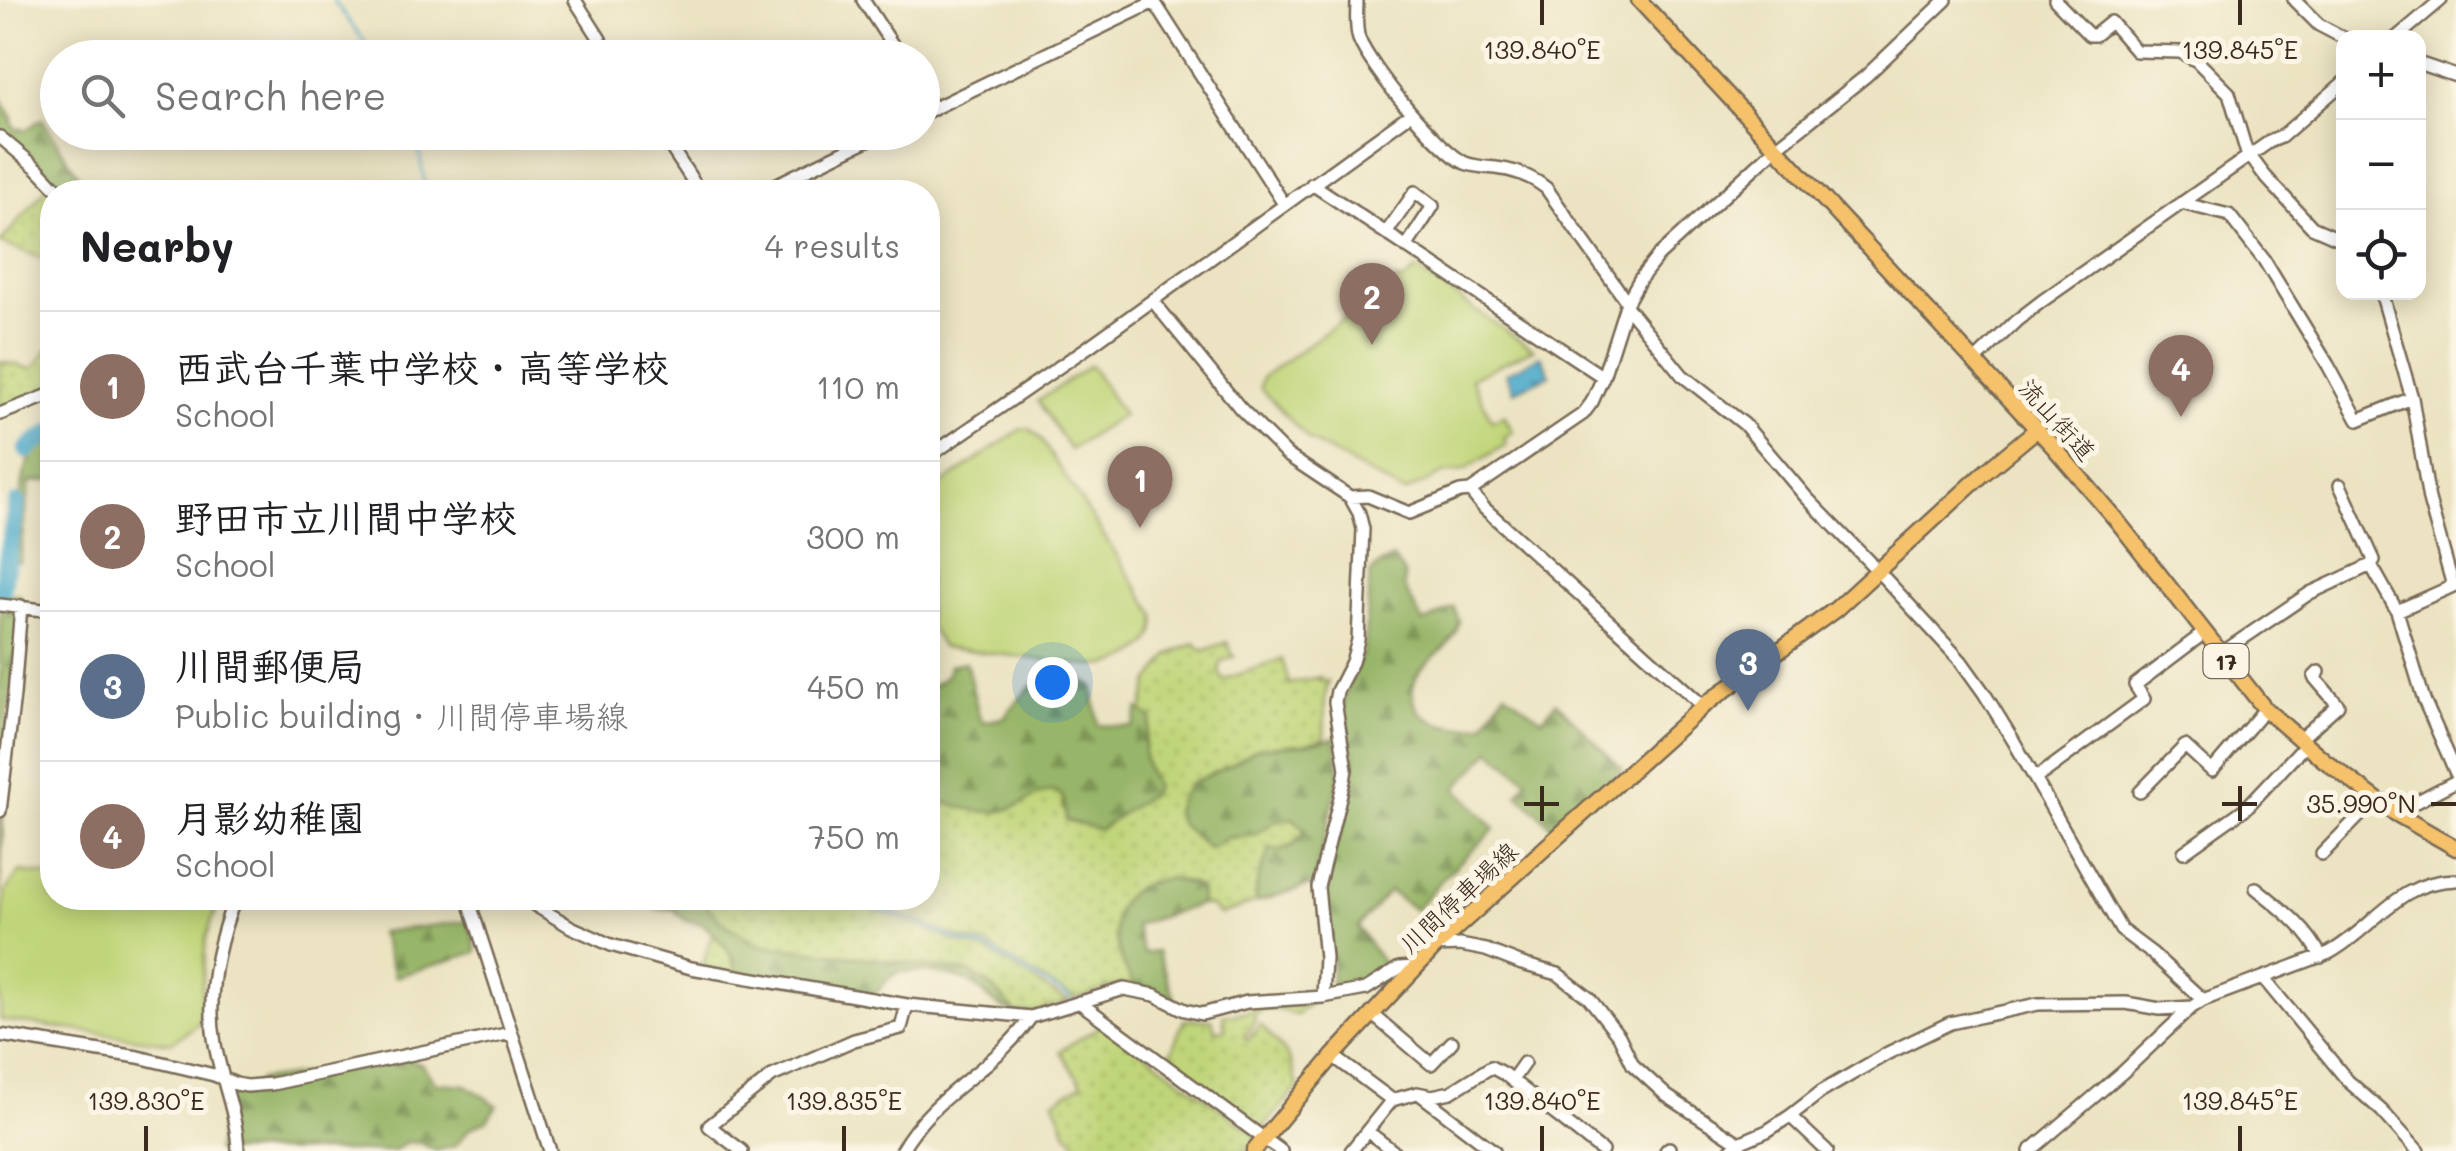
<!DOCTYPE html>
<meta charset="utf-8">
<style>
body{margin:0;font-family:Mali,"Klee One",sans-serif;background:#f2f2f2;color:#202124}
.controls{position:absolute;right:30px;top:30px;display:grid;overflow:hidden;border-radius:20px;box-shadow:0 5px 25px #0003}
.controls button{width:90px;height:90px;display:grid;place-items:center;padding:0;border:0;border-bottom:2px solid #e0e0e0;background:#fff;color:#202124;font:50px sans-serif}
.you{position:absolute;left:1052px;top:682px;width:35px;height:35px;margin:-25px;border:8px solid #fff;border-radius:50%;background:#1a73e8;box-shadow:0 0 0 15px #1a73e833}
.badge{display:grid;place-items:center;width:65px;height:65px;border-radius:50%;background:#0f766e;color:#fff;font-size:32px;font-weight:700}
.pin{position:absolute;translate:-50% -82px;filter:drop-shadow(0 2px 5px #0008)}
.pin::after{content:'';position:absolute;top:52px;width:35px;height:30px;background:inherit;clip-path:polygon(0 0,100% 0,50% 100%)}
.list{margin:0;padding:0;list-style:none}
h2{display:flex;justify-content:space-between;align-items:center;height:130px;margin:0;padding:0 40px;font-size:42px}
h2 small{font-size:32px;font-weight:400;color:#757577}
.list li{display:grid;grid-template-columns:65px 1fr auto;gap:30px;align-items:center;box-sizing:border-box;height:150px;padding:0 40px;border-top:2px solid #e0e0e0}
.list b{display:block;font-size:38px;white-space:nowrap}
.list p{margin:0;font-size:32px;white-space:nowrap;color:#757577}
.list em{font-size:32px;font-style:normal;color:#757577}
.icon{flex:none;width:55px;height:55px;fill:none;stroke:currentColor;stroke-width:2;stroke-linecap:round;stroke-linejoin:round}
.map{position:relative;flex:none;width:2456px;height:1151px;overflow:hidden}
.search{position:absolute;background:#fff;box-shadow:0 5px 25px #0003;left:40px;top:40px;width:900px;height:110px;display:flex;align-items:center;gap:25px;box-sizing:border-box;padding:0 35px;border-radius:55px;color:#757577;font-size:38px}
.panel{position:absolute;background:#fff;box-shadow:0 5px 25px #0003;left:40px;top:180px;width:900px;height:730px;border-radius:40px}
.map>svg:first-child{display:block}
.grass{fill:url(#grass-dots);stroke:#7e804c;stroke-width:2.5}
.forest{fill:url(#forest-firs);stroke:#6a7044;stroke-width:2.5}
.park{fill:#c0d579;stroke:#7e804c;stroke-width:2.5}
.water{fill:url(#water-ripples);stroke:#446a74;stroke-width:2.5}
.lines{fill:none;stroke-linecap:round;stroke-linejoin:round}
.stream{stroke:#4caacb;stroke-width:2.5}
.river{stroke:#4caacb;stroke-width:18}
.minor-casing{stroke:#796b57;stroke-width:16}
.major-casing{stroke:#796b57;stroke-width:19}
.minor{stroke:#fff;stroke-width:11}
.major{stroke:#f5c16b;stroke-width:14}
.ticks{fill:none;stroke:#3b2a1e;stroke-width:4}
.labels{text-anchor:middle;dominant-baseline:central;stroke-width:10;stroke-linejoin:round;paint-order:stroke}
.shield{fill:#fcf5e5;stroke:#75675a;stroke-width:2.5}
.shield-label{font-size:22px;font-weight:bold;fill:#3b2a1e}
.street-label{font-size:25px;fill:#3b2a1e;stroke:#fcf5e5}
.ticks-label{font-size:25px;text-anchor:middle;fill:#3b2a1e;stroke:#fcf5e5;stroke-width:10;stroke-linejoin:round;paint-order:stroke}
</style>
<div class="map">
<svg width="2456" height="1151" viewBox="0 0 2456 1151">
<defs>
<pattern id="grass-dots" width="8" height="8" patternUnits="userSpaceOnUse" patternTransform="scale(2.5)"><rect width="8" height="8" fill="#c0d579"/><path d="M2 2h.1M6 6h.1" fill="none" stroke="#a6b768" stroke-width="1.8" stroke-linecap="round"/></pattern>
<pattern id="forest-firs" width="22" height="20" patternUnits="userSpaceOnUse" patternTransform="scale(2.5)"><rect width="22" height="20" fill="#98b669"/><path d="M5 1l3.5 6h-7zM16 11l3.5 6h-7z" fill="#7d9456"/></pattern>
<pattern id="water-ripples" width="26" height="14" patternUnits="userSpaceOnUse" patternTransform="scale(2.5)"><rect width="26" height="14" fill="#4caacb"/><path d="M2 4q2-2 4 0t4 0M15 11q2-2 4 0t4 0" fill="none" stroke="#408ba4"/></pattern>
</defs>
<rect width="100%" height="100%" fill="#fcf5e5"/>
<filter id="ink" filterUnits="userSpaceOnUse"><feTurbulence type="fractalNoise" baseFrequency=".01" numOctaves="2"/><feDisplacementMap in="SourceGraphic" scale="20" xChannelSelector="R" yChannelSelector="G"/><feConvolveMatrix kernelMatrix="1 2 1 2 8 2 1 2 1" color-interpolation-filters="sRGB"/></filter>
<filter id="wash" filterUnits="userSpaceOnUse"><feTurbulence type="fractalNoise" baseFrequency=".0048" numOctaves="4" result="noise"/><feDisplacementMap in="SourceGraphic" scale="40" xChannelSelector="R" yChannelSelector="G"/><feGaussianBlur stdDeviation="2.25" result="paint"/><feColorMatrix in="noise" values="0 0 0 0 0 0 0 0 0 0 0 0 0 0 0 0 0 1.4 0 .05"/><feComposite in="paint" operator="in"/></filter>
<g filter="url(#wash)">
<rect width="100%" height="100%" fill="#ebe3c1"/>
<path class="grass" d="M48,186L54,192L52,262L0,243Z
M48,349L52,350V391L0,413V361L33,369Z
M1227,642L1234,657L1222,661L1219,670L1223,680L1282,659L1289,684L1320,677L1319,681H1328L1325,697L1324,739L1303,744L1258,748L1229,766L1191,783L1227,838L1255,835L1276,821L1293,818L1306,830C1295,843 1288,854 1270,849C1265,864 1251,888 1257,902L1219,915L1212,907L1201,904L1200,889L1192,884L1169,878L1115,917C1115,946 1120,960 1134,985L1120,984L1076,999L1032,974L987,945L959,938L869,902L850,898H928V798C951,802 977,815 1001,811C1021,808 1036,791 1056,790L1063,797V809L1155,786C1139,756 1142,748 1152,718L1142,711L1149,683L1170,654L1195,643L1203,651Z
M699,898H842L926,928L953,941L984,949L1064,999L1071,1001L1034,1012L1016,1013L992,987L969,973L899,962L757,944L722,922Z
M712,934C726,946 733,955 736,974L702,968Z
M1257,1005H1308L1297,1015C1281,1012 1270,1004 1255,1015L1254,1023L1244,1036L1248,1040L1261,1025C1270,1036 1284,1048 1290,1061C1294,1070 1292,1076 1299,1086L1260,1132L1168,1060L1184,1020L1212,1019L1215,1031L1225,1030L1223,1015L1252,1011Z
M1105,1023L1259,1137L1247,1151H1083L1066,1131L1054,1101L1082,1084L1060,1051Z"/>
<path class="forest" d="M0,98L13,118L11,121L17,131L22,128L24,131L42,119L89,192H65L0,133Z
M52,437V480L30,482L20,562L10,561L24,476L32,453Z
M1393,558L1404,574L1405,589L1423,622C1434,620 1443,612 1454,608L1459,621C1458,626 1457,632 1454,636C1440,658 1405,669 1414,701C1417,710 1421,715 1429,719C1449,728 1463,729 1484,724L1505,692L1542,719L1556,702L1622,769L1556,830L1518,794L1527,780L1491,750L1457,788L1495,829L1446,875L1415,910L1389,891L1358,927L1388,971L1359,988L1337,991L1331,984C1335,953 1323,922 1324,890C1325,856 1344,809 1354,776V759L1343,709L1344,697L1364,649L1370,574L1378,566Z
M3,593L20,595L23,629L7,715L0,893V595Z
M966,662L978,712L983,722L1003,718L1030,687L1055,673H1074L1093,687L1098,725L1133,727L1138,709L1152,718C1142,748 1139,756 1155,786L1152,793L1099,830L1066,820L1063,797L1056,791C1036,791 1021,808 1001,811C978,815 951,803 928,798V688C938,682 949,678 949,665Z
M1335,738L1340,774L1313,884L1257,902C1251,888 1265,864 1270,848C1287,854 1297,844 1305,830L1293,818L1276,821L1255,835L1227,838L1209,849L1179,823L1175,811L1180,797L1191,783L1229,766L1258,748L1303,744Z
M1169,878L1200,888L1201,904L1135,925L1144,954L1157,951L1175,1000L1145,987L1134,985C1106,936 1102,888 1169,878Z
M660,898H699L722,922L757,944L899,962L970,973L992,987L1016,1013C997,1010 985,992 969,982C956,975 910,968 897,973C886,978 881,988 874,996L736,974L734,958L724,944L703,924L685,920L674,909H656Z
M468,921L477,952L395,977L380,932Z
M408,1060L421,1064L436,1083L466,1085L497,1105L487,1120L469,1129L455,1146L436,1151L421,1143L406,1142L395,1151H216L227,1096L247,1092L260,1080Z"/>
<path class="park" d="M1416,270L1533,349L1471,378L1492,421L1504,415L1513,432L1504,437L1507,444L1464,470L1443,474L1404,493L1309,440L1260,388L1263,377L1398,280L1401,283Z
M1090,365L1123,415L1070,450L1038,401Z
M1021,429H1030L1040,438L1155,614C1161,650 1121,666 1092,666L942,647L928,624V494Z
M20,872L52,876V898H215L218,904L206,938L199,1023L171,1043L0,1020V955L5,892Z"/>
<path class="water" d="M1541,356L1550,375L1514,391L1506,373Z"/>
<g class="lines">
<path class="stream" d="M333,0L377,58
M416,132L426,192
M845,898L911,921L957,940L988,949L1071,998"/>
<path class="river" d="M27,450L33,444L52,432
M2,591L17,503"/>
</g>
</g>
<g filter="url(#ink)">
<g class="lines">
<g class="minor-casing">
<path id="minor" d="M575,0L612,58
M863,0L901,58
M1153,0L1284,204
M1357,0C1357,13 1355,27 1359,39C1370,67 1439,151 1465,163C1476,167 1485,167 1496,168C1515,170 1531,176 1546,188L1627,302
M2055,0L2089,35H2095L2111,22L2136,51L2180,52L2197,61L2229,93L2248,157
M2294,0L2319,25L2344,38
M2396,38L2441,0
M2418,63L2456,76
M922,91L934,109
M922,114L1154,2
M661,132L700,192
M0,137L38,169L60,192
M2250,156L2265,176L2312,227L2344,241
M1312,184L1603,377
M761,192L884,132
M2181,203L2229,215L2264,260L2328,365L2358,420L2412,398
M1386,233L1415,192L1433,206L1406,247
M2381,292L2412,398L2429,500L2453,586L2397,611
M1153,301L1240,408L1287,455L1350,497L1359,513L1363,529L1358,640L1352,662L1337,691L1335,702L1346,769L1344,781L1318,887L1325,958L1323,997
M1626,306L1682,375L1744,424L1806,497L1877,570L1961,661L1984,693L2013,740L2121,930L2153,954L2203,1000
M1974,362L2016,321L2042,301L2269,142L2281,137L2344,82
M0,414L52,394
M928,457L1088,347L1405,118
M2340,485L2374,560L2371,565
M1470,491L1484,508L1703,706
M1350,497L1368,496L1409,513L1460,492L1470,491L1583,414L1592,402L1603,377L1627,302L1640,279L1658,256L1776,148L1866,76L1946,0
M0,605L52,611
M2220,654L2310,593L2371,565L2397,611L2424,700L2456,773
M2300,739L2338,705L2314,677L2319,672
M2035,779L2144,699L2135,685L2204,633
M2140,792L2185,746L2212,771L2265,709
M0,811L14,695L21,606
M2395,813L2456,781
M2184,852L2246,808L2306,744
M2322,854L2376,799
M2256,888C2280,908 2308,928 2321,957
M235,898C218,942 206,995 215,1044C221,1080 237,1113 238,1151
M468,898L550,1151
M523,898L571,927L611,945L691,968L907,1005L1031,1017L1124,989L1155,995L1185,1010L1202,1014L1247,1002L1323,997L1366,989L1399,968L1414,967
M1436,946L1460,945L1486,950L1522,964L1558,974L1589,998L1619,1036L1633,1065L1667,1096L1739,1143
M2264,979L2348,1081L2382,1111L2418,1151
M1079,1002L1281,1151
M1372,1014L1431,1064L1452,1042
M0,1035L138,1057L214,1075L236,1084L247,1086L272,1084L511,1033
M1333,1056L1392,1100
M1512,1080L1524,1063
M1421,1095L1494,1151
M1790,1116L1827,1151
M1367,1131L1393,1151
M742,1151L709,1126L772,1076L854,1040L901,1028L907,1005
M901,1151C935,1091 995,1070 1031,1017
M1351,1151L1392,1100L1417,1093L1432,1096L1451,1092L1491,1067L1504,1074L1602,1151
M1666,1151L1669,1148
M1730,1151L1739,1143L1767,1131L1790,1116L1821,1092L1888,1053L1950,1023L2038,1004L2126,1003L2160,1009L2192,1007
M2030,1151L2123,1072L2192,1007L2203,1000L2329,953C2376,927 2396,881 2456,880"/>
</g>
<g class="major-casing">
<path id="major" d="M1639,0L2052,445L2118,522L2265,709L2324,760L2376,799L2395,813L2456,848
M1254,1151L1333,1056L1436,946L1703,706L1836,609L1983,474L2037,429"/>
</g>
<use href="#minor" class="minor"/>
<use href="#major" class="major"/>
</g>
</g>
<path class="ticks" d="M1542,0V25M2240,0V25M1542,786V821M2240,786V821M1524,804H1559M2222,804H2257M2431,804H2456M146,1126V1151M844,1126V1151M1542,1126V1151M2240,1126V1151"/>
<g class="labels">
<rect class="shield" x="2203.5" y="644" width="45" height="34" rx="8"/>
<g class="shield-label">
<text x="2226" y="661">17</text>
</g>
<g class="street-label">
<text transform="translate(2058 419) rotate(48)">流山街道</text>
<text transform="translate(1458 897) rotate(-43)">川間停車場線</text>
</g>
</g>
<g class="ticks-label">
<text x="1542" y="59">139.840°E</text>
<text x="2240" y="59">139.845°E</text>
<text x="2361" y="813">35.990°N</text>
<text x="146" y="1110">139.830°E</text>
<text x="844" y="1110">139.835°E</text>
<text x="1542" y="1110">139.840°E</text>
<text x="2240" y="1110">139.845°E</text>
</g>
</svg>
<div class="controls">
<button>+</button>
<button>−</button>
<button><svg class="icon" aria-label="locate" viewBox="0 0 24 24"><circle cx="12" cy="12" r="6"/><path d="M12 2v4M12 18v4M2 12h4M18 12h4"/></svg></button>
</div>
<div class="you"></div>
<div class="pin badge" style="left:1140px;top:528px;background:#8d6e63">1</div>
<div class="pin badge" style="left:1372px;top:345px;background:#8d6e63">2</div>
<div class="pin badge" style="left:1748px;top:711px;background:#5c6f8a">3</div>
<div class="pin badge" style="left:2181px;top:417px;background:#8d6e63">4</div>
<div class="search"><svg class="icon" aria-label="search" viewBox="0 0 24 24"><circle cx="10" cy="10" r="6"/><path d="M15 15l6 6"/></svg>Search here</div>
<section class="panel">
<h2>Nearby<small>4 results</small></h2>
<ul class="list">
<li><span class="badge" style="background:#8d6e63">1</span><div><b>西武台千葉中学校・高等学校</b><p>School</p></div><em>110 m</em></li>
<li><span class="badge" style="background:#8d6e63">2</span><div><b>野田市立川間中学校</b><p>School</p></div><em>300 m</em></li>
<li><span class="badge" style="background:#5c6f8a">3</span><div><b>川間郵便局</b><p>Public building · 川間停車場線</p></div><em>450 m</em></li>
<li><span class="badge" style="background:#8d6e63">4</span><div><b>月影幼稚園</b><p>School</p></div><em>750 m</em></li>
</ul>
</section>
</div>
